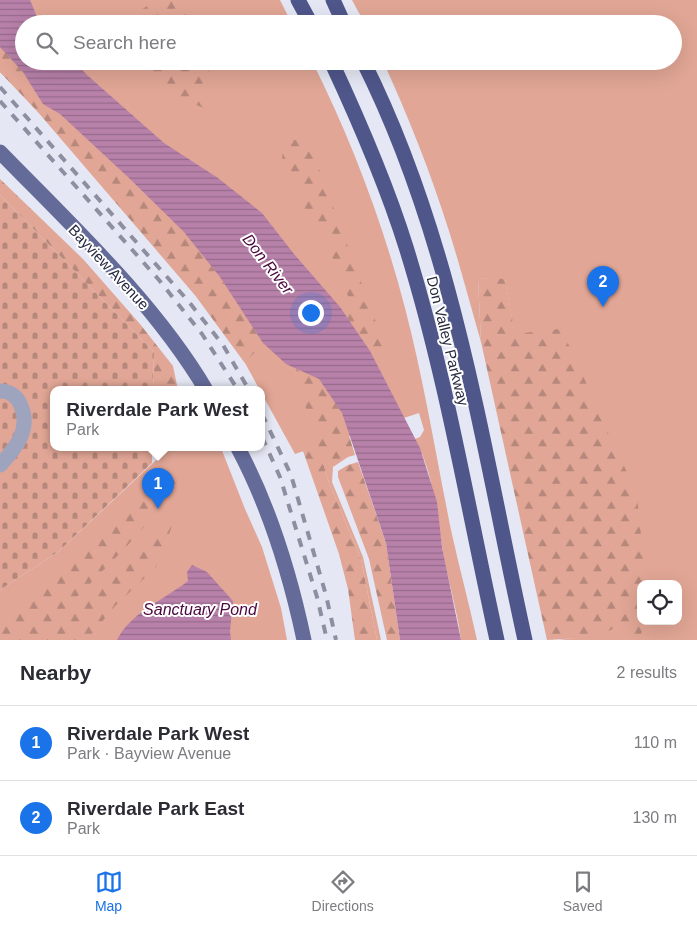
<!DOCTYPE html>
<meta charset="utf-8">
<style>
body{margin:0;font-family:Helvetica,sans-serif;background:#f7f7f7;color:#2b2b33}
.controls{position:absolute;right:15px;bottom:15px;display:grid;overflow:hidden;border-radius:10px;box-shadow:0 5px 20px #0002}
.controls button{width:45px;height:45px;display:grid;place-items:center;padding:0;border:0;border-bottom:1px solid #e1e1e2;background:#fff;color:#2b2b33;font:25px sans-serif}
.you{position:absolute;left:310px;top:312px;width:18px;height:18px;margin:-12px;border:4px solid #fff;border-radius:50%;background:#1a73e8;box-shadow:0 0 0 8px #1a73e833}
.badge{display:grid;place-items:center;width:32px;height:32px;border-radius:50%;background:#1a73e8;color:#fff;font-size:16px;font-weight:700}
.pin{position:absolute;translate:-50% -41px;filter:drop-shadow(0 1px 2px #0008)}
.pin::after{content:'';position:absolute;top:26px;width:18px;height:15px;background:inherit;clip-path:polygon(0 0,100% 0,50% 100%)}
.popup{position:absolute;left:50px;top:386px;width:215px;height:65px;box-sizing:border-box;display:grid;place-content:center;border-radius:10px;background:#fff;filter:drop-shadow(0 1px 4px #0005);font-size:16px;white-space:nowrap;color:#7c7c81}
.popup b{font-size:19px;color:#2b2b33}
.popup::after{content:'';position:absolute;left:50%;top:100%;margin-left:-10px;border:10px solid transparent;border-top-color:#fff}
.list{margin:0;padding:0;list-style:none}
h2{display:flex;justify-content:space-between;align-items:center;height:65px;margin:0;padding:0 20px;font-size:21px}
h2 small{font-size:16px;font-weight:400;color:#7c7c81}
.list li{display:grid;grid-template-columns:32px 1fr auto;gap:15px;align-items:center;box-sizing:border-box;height:75px;padding:0 20px;border-top:1px solid #e1e1e2}
.list b{display:block;font-size:19px;white-space:nowrap}
.list p{margin:0;font-size:16px;white-space:nowrap;color:#7c7c81}
.list em{font-size:16px;font-style:normal;color:#7c7c81}
.icon{flex:none;width:28px;height:28px;fill:none;stroke:currentColor;stroke-width:2;stroke-linecap:round;stroke-linejoin:round}
.map{position:relative;flex:none;width:697px;height:640px;overflow:hidden}
.search{position:absolute;background:#fff;box-shadow:0 5px 20px #0002;left:15px;right:15px;top:15px;height:55px;display:flex;align-items:center;gap:12px;box-sizing:border-box;padding:0 18px;border-radius:28px;color:#7c7c81;font-size:19px}
.sheet{height:215px;background:#fff}
nav{display:flex;justify-content:space-around;align-items:center;box-sizing:border-box;height:70px;border-top:1px solid #e1e1e2;background:#fff;font-size:14px;color:#7c7c81}
nav a{display:grid;justify-items:center;gap:2px}
nav .on{color:#1a73e8}
.map>svg:first-child{display:block}
.green{fill:#e1a695;fill-rule:evenodd}
.forest{fill:url(#forest-firs)}
.cemetery{fill:url(#cemetery-stones)}
.water{fill:url(#water-rules)}
.lines{fill:none;stroke-linecap:round;stroke-linejoin:round}
.minor{stroke:#9fa4be;stroke-width:15}
.major{stroke:#646b98;stroke-width:15}
.highway{stroke:#4f568a;stroke-width:15}
.rail{stroke:#8d8fa1;stroke-width:4;stroke-dasharray:9 9;stroke-linecap:butt}
.labels{text-anchor:middle;dominant-baseline:central;stroke-width:4;stroke-linejoin:round;paint-order:stroke}
.street-label{font-size:15px;fill:#262940;stroke:#fff}
.water-label{font-size:16px;font-style:italic;fill:#4b083f;stroke:#fff}
</style>
<div class="map">
<svg width="697" height="640" viewBox="0 0 697 640">
<defs>
<pattern id="forest-firs" width="22" height="20" patternUnits="userSpaceOnUse" patternTransform="scale(1.25)"><rect width="22" height="20" fill="#e1a695"/><path d="M5 1l3.5 6h-7zM16 11l3.5 6h-7z" fill="#b6877b"/></pattern>
<pattern id="cemetery-stones" width="16" height="16" patternUnits="userSpaceOnUse" patternTransform="scale(1.25)"><rect width="16" height="16" fill="#e1a695"/><path d="M2 7V4a2 2 0 0 1 4 0v3zM10 15v-3a2 2 0 0 1 4 0v3z" fill="#b6877b"/></pattern>
<pattern id="water-rules" width="6" height="5" patternUnits="userSpaceOnUse" patternTransform="scale(1.25)"><rect width="6" height="5" fill="#b881a9"/><path d="M0 2.5h6" fill="none" stroke="#956a8b"/></pattern>
</defs>
<rect width="100%" height="100%" fill="#e5e7f4"/>
<path class="green" d="M0,0H280L292,24H24V61H312C351,139 383,223 405,308C424,381 436,456 451,530C459,567 469,603 477,640H461C457,608 447,578 442,546C436,510 433,472 415,439L420,437L424,430L419,413L295,454L245,363L195,295L38,112L0,72Z
M352,0H697V640H559L581,637L552,542L505,280L478,278L481,342C470,304 460,265 448,228C430,171 408,116 383,61H673V24H365ZM641,584H678V621H641Z
M169,448H221L245,509L262,547L281,608L287,640H0V590L59,551Z
M321,457L333,467L332,482L363,557L381,640H377L361,559L328,480Z"/>
<path class="forest" d="M153,0H186L193,24H123L129,17L154,2Z
M0,47L23,72L43,104L60,114L129,178L184,232L220,277L263,343L245,363L195,295L38,112L0,72Z
M137,61H206L212,80L204,108L178,98Z
M284,138L309,142L387,352L370,351L340,307L350,301L325,240L301,208V183L282,160Z
M0,179L83,259L140,324L173,366L178,390H153L154,352L0,195Z
M478,278L505,279L515,334L559,329L573,352L601,418L634,487L637,496L643,555L648,584H641V621H647L638,640H630L623,633L626,622L597,637L547,640L481,342Z
M296,369L319,379L342,413L355,455L348,457L333,467L322,459L328,480L361,559L377,640H355L348,589L339,554L303,451L318,446L304,402Z
M358,462L386,543L400,640H387L369,559L338,477V471L348,465Z
M170,468L175,470L178,478L176,499L170,500L165,504L126,547L35,640H0V618C41,587 84,557 121,521C129,512 139,502 146,492C153,483 159,472 170,468Z
M173,509H176L175,518L159,561L156,567L115,606L91,635L89,640H44L160,525L169,511Z"/>
<path class="cemetery" d="M0,195L154,352L153,390H54V448H152V463L59,551L0,590Z"/>
<path class="water" d="M0,0H30L40,24H24V61H74L87,75L164,143L218,178L262,213L294,254L340,307L370,351L420,448L437,502L442,547L461,640H400L386,543L342,413L319,379L286,364L263,343L220,277L184,232L129,178L60,114L43,104L23,72L0,47Z
M192,565L207,572L233,601L230,631L231,640H117C131,612 164,600 188,581L187,572Z"/>
<g class="lines">
<path class="minor" d="M0,391C10,391 18,397 21,406C31,429 16,448 0,465"/>
<path class="major" d="M0,152C71,225 154,302 206,390
M238,448C270,508 290,574 304,640"/>
<path class="highway" d="M298,0L311,24
M333,0L344,24
M331,61C359,121 386,183 406,247C446,375 468,509 497,640
M363,61C454,242 482,445 525,640"/>
<path class="rail" d="M0,87L189,302L223,345L249,390
M0,101L159,280L202,334L238,390
M262,414L291,475L326,595L336,640
M262,437L280,477L317,597L327,640"/>
</g>
<g class="labels">
<g class="street-label">
<text transform="translate(109 267) rotate(47)">Bayview Avenue</text>
<text transform="translate(448 341) rotate(76)">Don Valley Parkway</text>
</g>
<g class="water-label">
<text transform="translate(268 264) rotate(52)">Don River</text>
<text x="200" y="609">Sanctuary Pond</text>
</g>
</g>
</svg>
<div class="controls">
<button><svg class="icon" aria-label="locate" viewBox="0 0 24 24"><circle cx="12" cy="12" r="6"/><path d="M12 2v4M12 18v4M2 12h4M18 12h4"/></svg></button>
</div>
<div class="you"></div>
<div class="pin badge" style="left:158px;top:509px">1</div>
<div class="popup"><b>Riverdale Park West</b>Park</div>
<div class="pin badge" style="left:603px;top:307px">2</div>
<div class="search"><svg class="icon" aria-label="search" viewBox="0 0 24 24"><circle cx="10" cy="10" r="6"/><path d="M15 15l6 6"/></svg>Search here</div>
</div>
<section class="sheet">
<h2>Nearby<small>2 results</small></h2>
<ul class="list">
<li><span class="badge">1</span><div><b>Riverdale Park West</b><p>Park · Bayview Avenue</p></div><em>110 m</em></li>
<li><span class="badge">2</span><div><b>Riverdale Park East</b><p>Park</p></div><em>130 m</em></li>
</ul>
</section>
<nav>
<a class="on"><svg class="icon" aria-label="map" viewBox="0 0 24 24"><path d="M3 6l6-2 6 2 6-2v14l-6 2-6-2-6 2zM9 4v14M15 6v14"/></svg>Map</a>
<a><svg class="icon" aria-label="directions" viewBox="0 0 24 24"><path d="M12 3l9 9-9 9-9-9zM9 14v-3h6M13 9l2 2-2 2"/></svg>Directions</a>
<a><svg class="icon" aria-label="saved" viewBox="0 0 24 24"><path d="M7 4h10v16l-5-4-5 4z"/></svg>Saved</a>
</nav>
